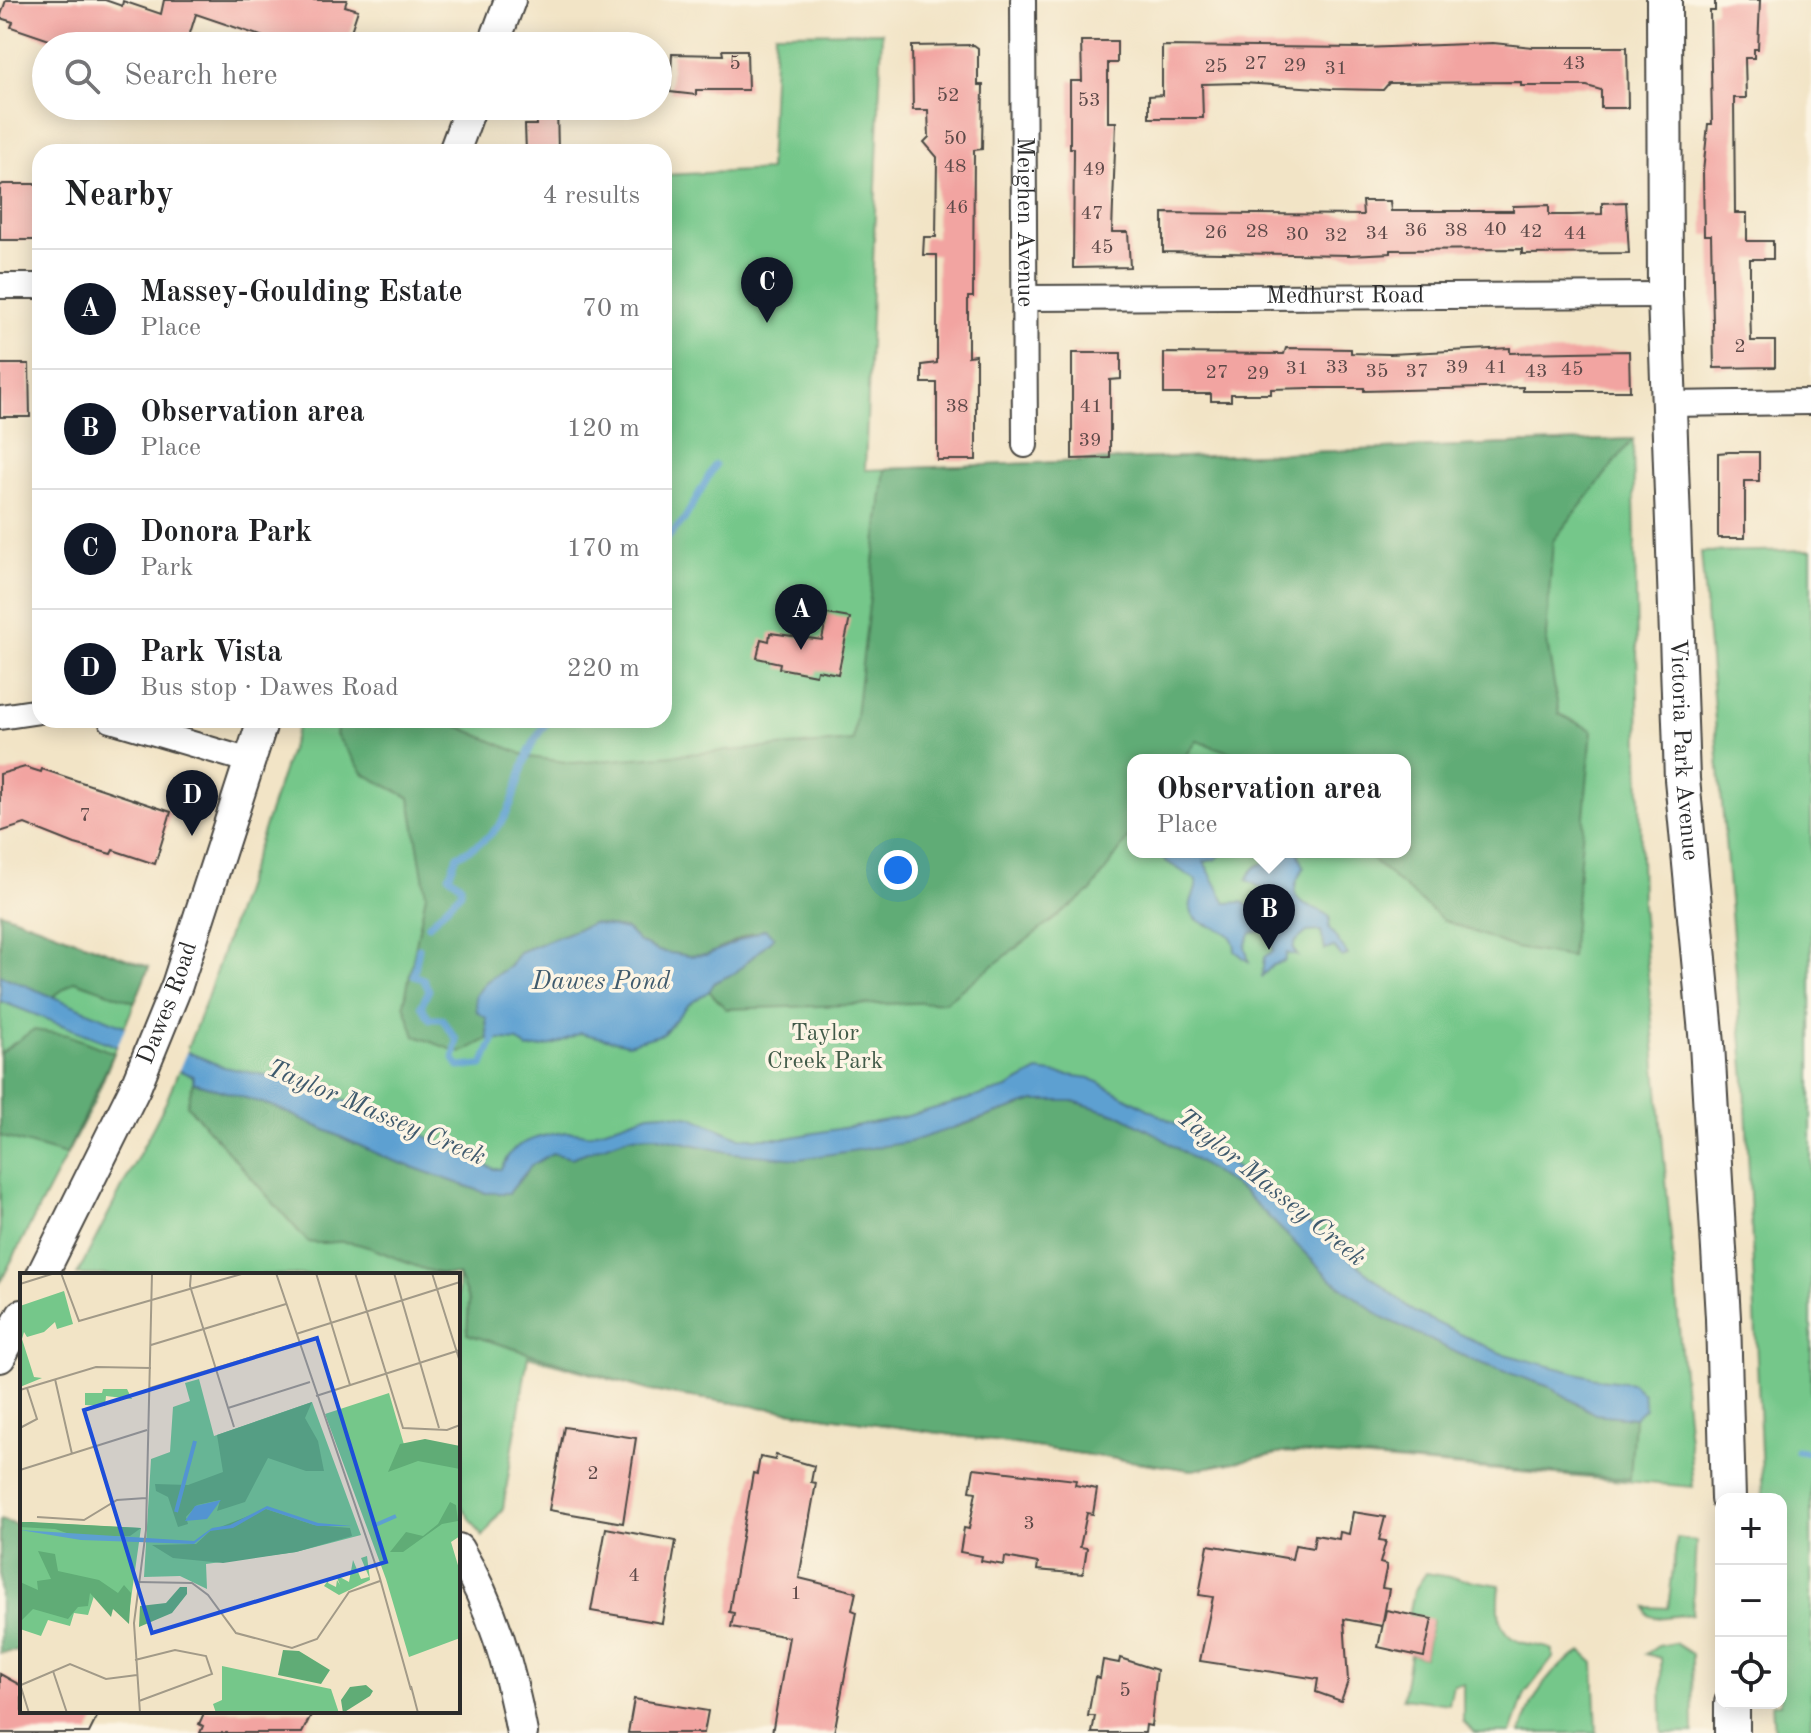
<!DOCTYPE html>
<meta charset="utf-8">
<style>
body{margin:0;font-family:"Old Standard TT",serif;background:#f2f2f2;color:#202124}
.controls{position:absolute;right:24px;bottom:24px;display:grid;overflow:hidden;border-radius:16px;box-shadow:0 4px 20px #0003}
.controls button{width:72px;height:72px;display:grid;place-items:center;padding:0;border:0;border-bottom:2px solid #e0e0e0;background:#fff;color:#202124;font:40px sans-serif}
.you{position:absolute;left:898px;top:870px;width:28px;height:28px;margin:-20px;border:6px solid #fff;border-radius:50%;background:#1a73e8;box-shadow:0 0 0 12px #1a73e833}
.badge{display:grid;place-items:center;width:52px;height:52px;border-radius:50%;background:#111827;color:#fff;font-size:26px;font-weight:700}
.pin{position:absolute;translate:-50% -66px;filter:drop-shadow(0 2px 4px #0008)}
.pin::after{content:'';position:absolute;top:42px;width:28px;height:24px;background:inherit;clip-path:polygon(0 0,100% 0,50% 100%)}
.popup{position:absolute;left:1127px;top:754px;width:284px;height:104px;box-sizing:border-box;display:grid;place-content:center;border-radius:16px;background:#fff;filter:drop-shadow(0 2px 6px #0005);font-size:26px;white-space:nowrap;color:#757577}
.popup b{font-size:30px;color:#202124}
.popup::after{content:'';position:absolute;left:50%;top:100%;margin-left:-16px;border:16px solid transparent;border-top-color:#fff}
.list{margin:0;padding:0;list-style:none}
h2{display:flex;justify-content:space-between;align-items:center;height:104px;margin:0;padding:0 32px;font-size:34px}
h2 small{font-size:26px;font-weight:400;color:#757577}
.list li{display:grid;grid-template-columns:52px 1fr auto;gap:24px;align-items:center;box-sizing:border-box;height:120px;padding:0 32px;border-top:2px solid #e0e0e0}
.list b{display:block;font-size:30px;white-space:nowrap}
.list p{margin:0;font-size:26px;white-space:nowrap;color:#757577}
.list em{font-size:26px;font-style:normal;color:#757577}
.icon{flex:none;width:44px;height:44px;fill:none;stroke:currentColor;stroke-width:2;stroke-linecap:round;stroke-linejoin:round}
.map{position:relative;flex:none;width:1811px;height:1733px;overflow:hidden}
.search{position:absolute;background:#fff;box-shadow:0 4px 20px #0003;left:32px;top:32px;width:640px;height:88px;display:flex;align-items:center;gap:20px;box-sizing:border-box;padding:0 28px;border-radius:44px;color:#757577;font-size:30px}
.panel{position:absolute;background:#fff;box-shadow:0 4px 20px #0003;left:32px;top:144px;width:640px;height:584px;border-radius:24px}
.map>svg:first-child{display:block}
.green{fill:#75c78a;stroke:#50795a;stroke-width:2;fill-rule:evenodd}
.forest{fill:#60ac76;stroke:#466c50;stroke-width:2}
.water{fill:#5da0d1;stroke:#44667e;stroke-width:2}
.pier{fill:#f2e4c6}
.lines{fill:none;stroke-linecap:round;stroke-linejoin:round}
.stream{stroke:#5da0d1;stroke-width:7}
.building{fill:#f2a4a1}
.minor-casing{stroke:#494742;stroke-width:28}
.tertiary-casing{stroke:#494742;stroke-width:34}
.secondary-casing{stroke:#494742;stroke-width:38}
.minor{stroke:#fff;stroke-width:24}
.tertiary{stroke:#fff;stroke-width:30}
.secondary{stroke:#fff;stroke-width:34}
.labels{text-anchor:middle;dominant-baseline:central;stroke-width:7;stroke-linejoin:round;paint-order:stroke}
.number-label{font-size:20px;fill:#5d4948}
.street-label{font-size:24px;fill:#2b2b2b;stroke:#fcf5e5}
.park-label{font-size:24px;fill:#415a48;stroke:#fcf5e5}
.water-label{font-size:26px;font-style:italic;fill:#3f5a6d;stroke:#fcf5e5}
.inset-river{fill:none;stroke:#5da0d1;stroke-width:4}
.inset-road{fill:none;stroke:#a29a88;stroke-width:2}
.view{fill:#1d4ed8;fill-opacity:0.15;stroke:#1d4ed8;stroke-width:4}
.inset-edge{fill:none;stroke:#2b2b2b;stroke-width:4}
</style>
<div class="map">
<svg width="1811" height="1733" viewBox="0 0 1811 1733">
<rect width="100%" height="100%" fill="#fcf5e5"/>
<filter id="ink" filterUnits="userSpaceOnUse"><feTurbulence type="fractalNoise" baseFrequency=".0125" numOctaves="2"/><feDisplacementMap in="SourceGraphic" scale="16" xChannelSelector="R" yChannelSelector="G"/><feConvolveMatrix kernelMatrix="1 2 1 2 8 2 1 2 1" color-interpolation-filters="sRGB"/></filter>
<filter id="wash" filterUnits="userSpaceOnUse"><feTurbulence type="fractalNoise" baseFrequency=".006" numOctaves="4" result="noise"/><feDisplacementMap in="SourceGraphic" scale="32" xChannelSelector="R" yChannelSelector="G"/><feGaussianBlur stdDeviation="1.8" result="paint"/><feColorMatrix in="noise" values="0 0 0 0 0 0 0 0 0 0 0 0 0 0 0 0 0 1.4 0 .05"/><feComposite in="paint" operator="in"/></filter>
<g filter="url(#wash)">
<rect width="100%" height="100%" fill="#f2e4c6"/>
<path class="green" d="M882,32L865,470L1633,439L1642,907L1693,1487L1288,1452L1192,1470L651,1391L528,1356L503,1508L483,1537L458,1501V1275H77L166,1102L207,998L300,720H664V175L769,170L775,33ZM1133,760H1405V852H1133Z
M1811,550V1733H1774L1772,1703H1781V1499H1763L1745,1081L1701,552Z
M0,912L149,967L94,1102L0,1283Z
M1677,1538L1696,1541L1692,1614L1656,1618L1648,1615L1646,1607L1668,1608Z
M1426,1573L1500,1585C1498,1607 1495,1634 1521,1642C1532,1646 1542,1645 1553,1650V1658L1525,1694L1511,1733H1474L1463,1721V1684L1453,1685L1449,1704L1403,1698L1410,1654L1424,1657L1432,1620L1409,1615L1414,1591Z
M1675,1643L1692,1654L1693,1733H1662L1661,1658L1646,1654L1658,1646Z
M1582,1652L1594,1663L1597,1733H1521C1531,1699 1548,1668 1582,1652Z"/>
<path class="forest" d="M1633,439L1553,541L1546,636L1559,714L1592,730L1571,957L1515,948L1443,920L1363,852H1405V760H1252L1197,741L1183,760H1133V831L1091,891L945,1002L726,1009L709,991L715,982L735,973L774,937L751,933L707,955L689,956L658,951L639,942L627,930L593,923L519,952L510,966L487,982L482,1014L486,1017L488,1039L461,1053L415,1036L404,1004L426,894L410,798L364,774L336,735L338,720H444L529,757L573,763L853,741L885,469Z
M0,912L149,967L135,1002L75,981L51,998L0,975Z
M33,1030L68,1035L114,1053L66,1155L0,1136V1053Z
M193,1082L275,1107L389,1159L486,1193H509L531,1166L552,1153L571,1158L629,1137L654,1136L733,1153L957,1127L1035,1101H1073L1122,1116L1154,1133L1244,1192L1330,1278L1382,1317L1472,1360L1550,1387L1595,1414L1634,1418L1630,1479L1288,1452L1192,1470L651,1391L467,1334L469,1301L458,1275C416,1275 381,1245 345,1242C332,1241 321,1245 308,1242L187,1105Z
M0,1520L22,1526V1651L0,1653Z"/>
<path class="water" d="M1163,852H1224L1216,859L1204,862L1226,903L1242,902L1251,907L1259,903L1265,890L1247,880C1252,867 1258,864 1271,861L1274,855L1270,852H1298L1304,867C1279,907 1310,901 1330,917L1329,928L1348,955L1342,957L1334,947L1325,950L1321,931L1307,932L1295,942L1293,949L1298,956L1287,953L1285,961L1273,965L1262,976L1264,957L1273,951L1272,939L1262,931L1251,933L1245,946L1249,962L1235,951C1235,921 1198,933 1191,910C1188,899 1199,891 1196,880L1164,860Z
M593,923L627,930L639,942L658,951L689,956L707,955L765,929L774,937L735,973L715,982L709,991L688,1005L663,1034L628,1044L580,1033L553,1045L528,1049L518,1041L488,1039L486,1018L477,1012L475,996L487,981L510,966L519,952Z
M0,975L224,1067L269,1076L369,1109L494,1169H501C504,1164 507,1156 512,1151C527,1137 569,1127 588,1135L649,1114L664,1113L692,1117L740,1138H787L904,1117L1007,1088L1038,1071L1090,1078L1184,1128L1309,1224L1414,1312L1500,1353L1599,1379L1632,1383L1643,1394L1645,1408L1634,1418L1595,1414L1550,1387L1472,1360L1382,1317L1330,1278L1244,1192L1154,1133L1122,1116L1073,1101H1034L910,1142L799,1159L733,1153L654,1136L629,1137L571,1158L552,1153L531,1166L509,1193H486L389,1159L275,1107L193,1082V1076L0,1001Z"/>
<path class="pier" d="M127,1022L188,1048L177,1074L116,1050Z"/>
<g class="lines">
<path class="stream" d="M664,542L684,520L715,465
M429,925L461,892V885L449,876L457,856C534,820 502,775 549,720
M419,948L414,975L423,979L429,990L421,1006L430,1019H442L457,1040L454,1059L459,1067L483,1065L494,1039
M1797,1451L1811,1453"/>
</g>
<g id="blocks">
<path class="building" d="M6,0H105L122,6L123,1L161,14L164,0H347L345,6L358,10L346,46H290L196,14L186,46H67L11,27L13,22L0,18Z
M1715,0H1760L1758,49H1754V58H1745L1746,98H1734L1735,213H1747V241H1773V259H1750V302L1751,341H1775V367L1714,368L1711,235H1704L1703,172L1708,124H1712L1710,11H1715Z
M1081,41H1117V63H1108V122H1116L1112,232H1128L1130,267L1073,268L1074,148H1070V81H1082Z
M1493,43L1533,47H1627L1628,108H1601V90L1587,86H1521V82L1389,83L1383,90L1332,89L1243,83L1202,84L1203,118H1149V96L1162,95V46L1363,48Z
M974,45L978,48V85H983L982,149L974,150L973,297H968V356L976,355V460H937V383H922V365L937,363V255H923L924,237H936L937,157L924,142L929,137L928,110H913L912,46Z
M723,50H747L748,90H696V95L670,92L672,54L724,55Z
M536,106H557L558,152H526L525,125H536Z
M3,184H40V240H0V186Z
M1362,201H1390L1391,211H1513V206L1549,205V215H1572L1602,214V203L1626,202L1629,253L1522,254V249L1391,250V253L1350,255L1163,252V213L1363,215Z
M1286,348L1351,349V353L1390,354L1510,348V353L1629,351L1630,391H1523V387L1364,391V388H1310L1271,389V394H1231V401H1211V394H1164V353L1284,354Z
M1072,353H1121V379L1110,380V458L1072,459Z
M0,364H29L30,417H0Z
M1729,452H1759V481H1745V538H1718V453Z
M827,614L850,618L838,674L817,670L816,675L779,668L780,663L757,658L761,639L769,641L770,633L822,640Z
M25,767L41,772L42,769L171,812L155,864L113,850L111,854L75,844L25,824L0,832V774Z
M564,1427L636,1438L623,1523L549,1510Z
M776,1455L814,1466L811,1482L816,1483L799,1578L856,1592L852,1610L857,1612L834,1733H772L789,1637L731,1627L734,1613L729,1612L753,1473L757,1474L760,1457L775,1460Z
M974,1468L1076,1480L1075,1485L1097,1489L1093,1514L1087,1513L1080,1547L1087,1548L1083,1574L1037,1570L1038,1563L1005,1557L1004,1565L981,1561L982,1556L960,1552L964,1528L969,1529L976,1492L970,1491Z
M1353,1512L1385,1517L1379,1540L1386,1541L1380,1563L1387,1565L1382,1588L1389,1589L1382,1626L1344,1619L1348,1681L1341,1701L1316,1692L1318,1679L1200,1661L1213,1597L1199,1595L1208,1545L1292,1559L1295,1545L1313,1548L1315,1535L1339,1539L1340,1532L1349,1534Z
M606,1528L676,1541L662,1623L591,1611Z
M1386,1610L1432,1619L1424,1657L1378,1647Z
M1120,1658L1157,1670L1151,1726L1146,1725L1145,1733H1092L1095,1716H1088L1095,1677L1100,1678L1103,1660L1119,1663Z
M0,1674L22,1686V1711H100L89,1733H0Z
M634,1699L708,1711L704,1733H628Z
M205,1711H313L302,1733H200L203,1726L199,1724Z"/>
</g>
</g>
<g filter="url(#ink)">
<use href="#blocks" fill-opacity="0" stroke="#494742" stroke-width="2"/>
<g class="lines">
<g class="minor-casing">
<g id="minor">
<path id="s1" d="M1023,0L1025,445"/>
<path d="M0,286H40"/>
<path id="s2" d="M1025,298L1665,295"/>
<path d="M1670,404L1811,402"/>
<path d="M0,717L40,711"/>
<path d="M111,720L250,761"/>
</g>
</g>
<g class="tertiary-casing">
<g id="tertiary">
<path d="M493,46L510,0"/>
<path d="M454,152L471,106"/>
<path id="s3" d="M42,1275L135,1088L177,985L263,720"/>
<path d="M0,1357L22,1315"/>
<path d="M458,1549C493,1607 510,1667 522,1733"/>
</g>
</g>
<g class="secondary-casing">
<g id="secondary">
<path id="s4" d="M1664,0L1665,295L1682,779L1707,1044L1723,1318L1728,1499"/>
<path d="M1732,1703V1733"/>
</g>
</g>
<use href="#minor" class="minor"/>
<use href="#tertiary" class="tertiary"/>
<use href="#secondary" class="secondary"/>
</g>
</g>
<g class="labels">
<g class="number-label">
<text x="735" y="64">5</text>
<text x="1256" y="64">27</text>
<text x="1574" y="64">43</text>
<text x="1295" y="66">29</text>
<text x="1216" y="67">25</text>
<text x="1336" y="69">31</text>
<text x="948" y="96">52</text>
<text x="1089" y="101">53</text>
<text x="955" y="139">50</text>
<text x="955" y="167">48</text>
<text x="1094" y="170">49</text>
<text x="957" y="208">46</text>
<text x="1092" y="214">47</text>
<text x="1495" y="230">40</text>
<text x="1416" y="231">36</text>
<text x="1456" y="231">38</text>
<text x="1257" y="232">28</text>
<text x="1531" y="232">42</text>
<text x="1216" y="233">26</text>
<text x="1377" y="234">34</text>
<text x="1575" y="234">44</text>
<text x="1297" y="235">30</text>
<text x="1336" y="236">32</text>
<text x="1102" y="248">45</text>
<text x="1740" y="347">2</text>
<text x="1337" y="368">33</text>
<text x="1457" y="368">39</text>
<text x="1496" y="368">41</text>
<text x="1297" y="369">31</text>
<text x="1572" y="370">45</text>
<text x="1377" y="372">35</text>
<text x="1417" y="372">37</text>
<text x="1536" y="372">43</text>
<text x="1217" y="373">27</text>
<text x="1258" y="374">29</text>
<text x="957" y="407">38</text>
<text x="1091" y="407">41</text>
<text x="1090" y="441">39</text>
<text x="85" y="816">7</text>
<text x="593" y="1474">2</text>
<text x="1029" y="1524">3</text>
<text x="634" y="1576">4</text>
<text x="796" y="1594">1</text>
<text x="1125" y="1691">5</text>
</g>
<g class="street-label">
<text stroke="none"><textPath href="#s1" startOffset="222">Meighen Avenue</textPath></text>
<text stroke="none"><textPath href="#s2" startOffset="320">Medhurst Road</textPath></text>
<text stroke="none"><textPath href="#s4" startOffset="750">Victoria Park Avenue</textPath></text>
<text stroke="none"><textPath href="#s3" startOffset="300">Dawes Road</textPath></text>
</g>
<g class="park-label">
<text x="825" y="1034">Taylor<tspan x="825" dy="28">Creek Park</tspan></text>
</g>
<g class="water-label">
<text x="601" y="982">Dawes Pond</text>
<text transform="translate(376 1113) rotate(23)">Taylor Massey Creek</text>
<text transform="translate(1271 1188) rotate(39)">Taylor Massey Creek</text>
</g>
</g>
<g transform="translate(20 1273)">
<rect width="440" height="440" fill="#f2e4c6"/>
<path d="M44,18L53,51L37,56L35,49L24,59L7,64L4,59L2,66L14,104L22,105L0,114V33ZM179,106L194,163L292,129L341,262L276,279L186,291L187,316L160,303L124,304L131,186L150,179L153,134L170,128L165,110ZM83,116H107L112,126L86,123L85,133L65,132V120H82ZM369,120L385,175L440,178V263L431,269L440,299V365L389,384L366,306L305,141ZM0,249L121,255L109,340L74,323L68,342L54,340L50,353L28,347L21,363L0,356ZM347,283L350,307L319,322L304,313L309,306L308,310L316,314L317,307L320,312L316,302L329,309L333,287L341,306L349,304L341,285ZM202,393L311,416L319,440H196L193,431L202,427Z" fill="#75c78a"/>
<path d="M292,129L285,145L298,168L304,198H286L248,185L225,229L197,238L200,227L177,232L166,244L168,251L158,254L148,224L136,218L135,211L168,212L203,199L197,162ZM405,166L440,173V196L398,188L368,199L380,171ZM430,229L436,232L438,248L422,251L383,279H370L386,259L403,263L418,251ZM246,236L294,252L330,255L332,263L276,279L203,290L153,285L132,272L176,271L190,258ZM0,249H11L121,255L110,263L58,264L35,256L0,254ZM18,278L35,281L38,298L79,307L98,320L104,312L111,320L109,351L93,336L91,344L70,320L68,333L58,334L48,346L13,336L0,349V309L18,317L17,308L31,306ZM160,314H167V321L152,340L119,354L120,333L146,330ZM263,377L279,378L310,397L301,411L258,402ZM346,412L353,418L350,423L323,440L321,427L330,414Z" fill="#60ac76"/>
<path d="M201,227L187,246L165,248L175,233ZM247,233L298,250L332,253H297L246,236L213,255L190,258L174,271L61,267L0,257L174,268L192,255L210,252Z" fill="#5da0d1"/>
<path class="inset-river" d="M156,239L175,168M353,253L376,243"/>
<path class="inset-road" d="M41,0L59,48L225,0M171,0L170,13L214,154M256,0L359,302L391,417M296,0L330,112M335,0L383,155L427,157L440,152M374,0L419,155M412,0L440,89M0,11L35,0M276,61L440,9M131,72L266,31M35,106L52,181M130,115L278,70M0,117L76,94L131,95M296,123L440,77M208,135L290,109M0,155L17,146L7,115M0,197L127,157M17,244L64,247L97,227L126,225M118,309L172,310L188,322L216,360L272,375L297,366L329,319L360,308M115,387L155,377L186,383L192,401L119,428M33,398L47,440M0,411L9,440M1,412L50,391L86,406L117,402M391,413L398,440M120,440L114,350L126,257L132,0"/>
<path class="view" d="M297,65L366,289L132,360L64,137Z"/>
<rect width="440" height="440" class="inset-edge"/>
</g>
</svg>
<div class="controls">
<button>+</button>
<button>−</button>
<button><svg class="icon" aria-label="locate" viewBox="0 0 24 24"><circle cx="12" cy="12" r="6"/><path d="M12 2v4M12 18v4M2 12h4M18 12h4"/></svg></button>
</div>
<div class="you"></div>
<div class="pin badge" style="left:801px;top:650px">A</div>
<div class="pin badge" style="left:1269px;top:950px">B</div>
<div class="popup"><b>Observation area</b>Place</div>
<div class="pin badge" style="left:767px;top:323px">C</div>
<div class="pin badge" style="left:192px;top:836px">D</div>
<div class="search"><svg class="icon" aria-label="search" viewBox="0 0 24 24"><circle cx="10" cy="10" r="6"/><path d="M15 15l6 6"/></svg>Search here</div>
<section class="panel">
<h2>Nearby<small>4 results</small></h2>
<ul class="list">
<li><span class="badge">A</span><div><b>Massey-Goulding Estate</b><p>Place</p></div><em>70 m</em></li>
<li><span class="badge">B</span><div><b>Observation area</b><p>Place</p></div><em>120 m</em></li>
<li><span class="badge">C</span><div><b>Donora Park</b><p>Park</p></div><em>170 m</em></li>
<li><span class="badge">D</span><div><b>Park Vista</b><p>Bus stop · Dawes Road</p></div><em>220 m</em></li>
</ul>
</section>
</div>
